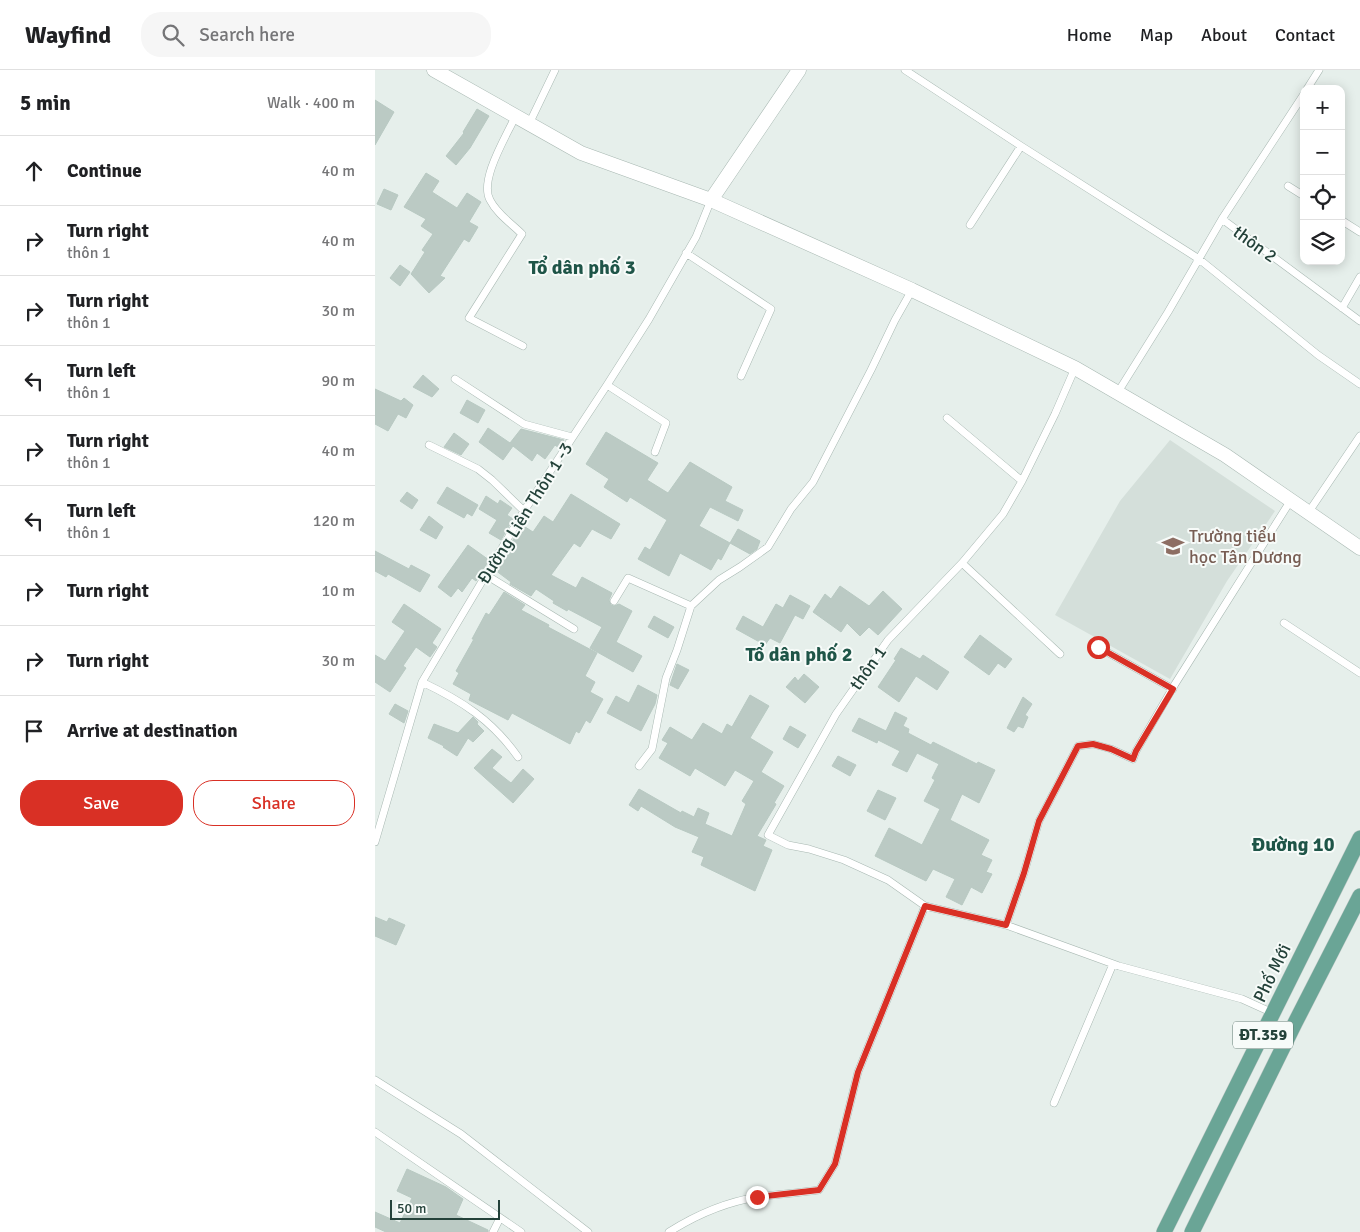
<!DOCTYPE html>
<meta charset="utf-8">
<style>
body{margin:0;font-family:Signika,sans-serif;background:#f6f6f6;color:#202124}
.controls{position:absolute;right:15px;top:15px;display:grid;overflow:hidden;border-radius:10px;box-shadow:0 2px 12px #0003}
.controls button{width:45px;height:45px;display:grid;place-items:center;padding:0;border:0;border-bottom:1px solid #e0e0e0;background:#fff;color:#202124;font:25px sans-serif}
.scale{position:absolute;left:15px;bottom:12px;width:110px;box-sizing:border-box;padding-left:5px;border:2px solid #24423a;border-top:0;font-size:14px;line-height:18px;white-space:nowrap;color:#24423a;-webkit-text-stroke:4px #f7fbf9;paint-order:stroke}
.stop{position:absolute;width:15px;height:15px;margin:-11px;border:4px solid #d93025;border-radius:50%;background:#fff}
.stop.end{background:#d93025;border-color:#fff;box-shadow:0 1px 5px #0008}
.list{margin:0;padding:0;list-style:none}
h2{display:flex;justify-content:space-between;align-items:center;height:65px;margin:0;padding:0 20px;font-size:21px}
h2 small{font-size:16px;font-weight:400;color:#757577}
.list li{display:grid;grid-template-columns:32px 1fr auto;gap:15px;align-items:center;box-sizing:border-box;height:70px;padding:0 20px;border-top:1px solid #e0e0e0}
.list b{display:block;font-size:19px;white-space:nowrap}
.list p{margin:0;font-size:16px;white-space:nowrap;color:#757577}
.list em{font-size:16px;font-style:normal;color:#757577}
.actions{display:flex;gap:10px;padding:15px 20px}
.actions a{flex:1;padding:11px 0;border:1px solid #d93025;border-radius:20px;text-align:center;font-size:18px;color:#d93025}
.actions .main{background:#d93025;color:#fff}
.icon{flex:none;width:28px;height:28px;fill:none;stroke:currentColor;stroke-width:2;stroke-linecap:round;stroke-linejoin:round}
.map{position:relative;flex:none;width:985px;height:1162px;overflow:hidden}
header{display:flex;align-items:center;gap:30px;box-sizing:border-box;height:70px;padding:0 25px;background:#fff;border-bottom:1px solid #e0e0e0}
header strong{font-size:24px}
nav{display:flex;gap:28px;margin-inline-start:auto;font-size:18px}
.search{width:350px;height:45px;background:#f6f6f6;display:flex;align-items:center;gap:12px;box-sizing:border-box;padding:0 18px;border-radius:20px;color:#757577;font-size:19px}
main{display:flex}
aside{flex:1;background:#fff}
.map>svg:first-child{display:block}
.built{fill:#d4dfda}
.building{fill:#bbcac4;stroke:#b8c9c2}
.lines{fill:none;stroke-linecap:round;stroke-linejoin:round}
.lane-casing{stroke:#a8b8b2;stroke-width:8}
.street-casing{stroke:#a8b8b2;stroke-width:15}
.primary-casing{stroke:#c2cac8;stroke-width:16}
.lane{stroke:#fff;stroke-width:7}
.street{stroke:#fff;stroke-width:14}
.primary{stroke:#6aa596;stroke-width:15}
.route{stroke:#d93025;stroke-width:6}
.labels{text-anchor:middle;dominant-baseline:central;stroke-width:4;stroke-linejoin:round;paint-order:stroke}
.shield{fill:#f7fbf9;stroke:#637a73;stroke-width:1}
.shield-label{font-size:16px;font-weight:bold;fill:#24423a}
.street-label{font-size:18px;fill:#24423a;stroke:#f7fbf9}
.education-label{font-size:18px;fill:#785e54;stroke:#f7fbf9;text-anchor:start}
.quarter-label{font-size:20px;font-weight:bold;fill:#1f5548;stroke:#f7fbf9}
</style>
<header>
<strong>Wayfind</strong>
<div class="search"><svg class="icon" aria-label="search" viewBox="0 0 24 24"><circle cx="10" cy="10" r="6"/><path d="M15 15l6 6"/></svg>Search here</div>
<nav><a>Home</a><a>Map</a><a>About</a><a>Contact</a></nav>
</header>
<main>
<aside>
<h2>5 min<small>Walk · 400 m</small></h2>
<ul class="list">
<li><svg class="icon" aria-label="ahead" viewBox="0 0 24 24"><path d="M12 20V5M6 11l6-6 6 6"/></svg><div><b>Continue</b></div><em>40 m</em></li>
<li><svg class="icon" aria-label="right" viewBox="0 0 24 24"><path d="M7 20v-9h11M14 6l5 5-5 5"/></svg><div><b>Turn right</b><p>thôn 1</p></div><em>40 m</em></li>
<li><svg class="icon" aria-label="right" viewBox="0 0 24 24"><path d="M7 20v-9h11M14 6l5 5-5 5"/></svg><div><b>Turn right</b><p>thôn 1</p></div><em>30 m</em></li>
<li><svg class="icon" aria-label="left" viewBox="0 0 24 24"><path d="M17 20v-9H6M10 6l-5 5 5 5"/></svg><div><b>Turn left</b><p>thôn 1</p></div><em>90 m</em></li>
<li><svg class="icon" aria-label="right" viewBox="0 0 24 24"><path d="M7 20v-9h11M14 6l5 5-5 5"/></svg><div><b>Turn right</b><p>thôn 1</p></div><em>40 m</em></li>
<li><svg class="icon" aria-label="left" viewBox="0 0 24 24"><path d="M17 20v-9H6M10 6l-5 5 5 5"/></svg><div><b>Turn left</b><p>thôn 1</p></div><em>120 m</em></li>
<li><svg class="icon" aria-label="right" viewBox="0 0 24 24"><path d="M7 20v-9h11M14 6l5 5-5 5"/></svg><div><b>Turn right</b></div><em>10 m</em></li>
<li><svg class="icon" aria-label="right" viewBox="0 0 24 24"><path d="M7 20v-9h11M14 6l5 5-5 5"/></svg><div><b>Turn right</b></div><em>30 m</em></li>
<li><svg class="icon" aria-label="arrive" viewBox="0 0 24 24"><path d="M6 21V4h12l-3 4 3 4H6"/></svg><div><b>Arrive at destination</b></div></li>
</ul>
<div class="actions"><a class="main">Save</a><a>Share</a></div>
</aside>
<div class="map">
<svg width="985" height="1162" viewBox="0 0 985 1162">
<rect width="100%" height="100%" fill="#e6efeb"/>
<path class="built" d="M795,370L900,441L852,511L795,609L680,545L745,431Z"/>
<path class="building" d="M0,30L19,42L0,75Z
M102,39L114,46L95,78L81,95L71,86L89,63L88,62Z
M51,103L64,111L57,122L82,138L92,123L106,132L94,152L103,157L94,172L89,169L65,206L70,208L54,223L36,204L50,182L47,180L58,164L46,156L51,149L29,137Z
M9,119L23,125L16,140L2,134Z
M25,195L35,202L25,216L15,208Z
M48,305L64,319L57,327L38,317Z
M0,319L26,331L29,328L38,335L31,348L23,344L13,361L0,354Z
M92,330L110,340L103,353L85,343Z
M113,358L135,373L146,359L189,370L184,378L180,375L170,389L162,383L157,391L138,376L128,390L104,372Z
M231,362L283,393L272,410L293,423L315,392L357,417L350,431L368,440L363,451L335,437L324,456L355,473L346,490L343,488L336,500L305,483L294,506L263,489L270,477L275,480L292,450L255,427L252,432L229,417L234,409L211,394Z
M79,363L94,374L86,385L69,377Z
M72,417L103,435L97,446L92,443L89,448L62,433Z
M32,422L43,430L37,439L25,431Z
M196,424L245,454L236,469L217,459L205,477L199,473L176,505L201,518L207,507L237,523L234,530L236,535L239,536L244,534L257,541L241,572L267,586L258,602L215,578L227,557L193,539L192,541L178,533L179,531L161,519L156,526L135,514L136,512L120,500L147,455L158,462L169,446L178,452Z
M111,426L123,434L125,430L137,438L132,445L138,449L126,470L114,463L122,450L104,439Z
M54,446L68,457L61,469L45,460Z
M363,459L385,471L382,479L375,484L355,473Z
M93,475L114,490L101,511L97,508L87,522L83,518L76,527L63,517Z
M0,481L34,499L36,495L55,505L45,522L13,504L11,507L0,501Z
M465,516L494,536L508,521L527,539L503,565L494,557L485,566L472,553L466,562L438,542L450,524L456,529Z
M129,522L150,535L146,540L174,555L173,557L222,583L210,606L220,612L215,622L228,629L215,653L211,650L204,663L201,661L195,674L137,643L133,650L94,630L96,624L78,614L84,603L81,601L99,569H97L111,543L114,545Z
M415,525L435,536L428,549L420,545L405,573L395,568L390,575L361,559L368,546L388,557L401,534L408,538Z
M29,534L66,559L57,573L62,577L55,587L41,577L28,596L31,598L15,622L0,612V585L10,591L30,561L17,552Z
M279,546L299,557L293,568L273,557Z
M605,565L637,589L630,598L623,593L614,605L589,587Z
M526,578L545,589L548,585L574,602L562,620L541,606L524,632L503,617L521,590L519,589Z
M302,594L314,600L303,619L295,615Z
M429,604L444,617L430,633L411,617L420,607L423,611Z
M263,615L282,625L280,634L266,661L232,643L241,626L254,633Z
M375,625L394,636L375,668L398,682L386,702L409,716L399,733L401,734L400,736L382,766L391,770L388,776L397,780L380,821L326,795L329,787L317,782L324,767L300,757L266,736L263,741L254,735L264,719L306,743L307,741L319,747L323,738L334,743L330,754L357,766L371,734L367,731L379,711L360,700L350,716L320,698L315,706L284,688L293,673L287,670L295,657L317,670L328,653L347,664L352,654L357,657Z
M648,627L657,634L650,645L653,647L648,658L643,656L639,662L632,658Z
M20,634L33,641L29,653L14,644Z
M520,642L532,648L528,656L534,659L533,663L556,675L558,672L602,694L603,692L620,700L604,733L587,724L575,750L614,770L606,785L617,790L611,802L617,804L607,823L596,817L587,835L571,827L580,809L558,799L551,811L500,786L514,758L547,775L565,739L549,731L560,710L557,708L564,694L542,683L532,702L517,695L525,681L503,670L502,673L477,661L484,648L511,661Z
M98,647L103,652L102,654L109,661L98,672L93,668L82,686L68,677L69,676L53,668L59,654L83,663Z
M415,656L431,665L423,678L408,669Z
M117,679L127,687L117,698L136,713L148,699L159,709L138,733L99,698Z
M463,686L481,695L475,706L457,696Z
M503,720L521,728L510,750L492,741Z
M0,847L12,852L14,848L30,855L21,875L0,866Z
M32,1099L71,1117L88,1129L81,1145L113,1160V1162H11L0,1157V1142L25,1153L37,1128L22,1121Z"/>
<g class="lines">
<g class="lane-casing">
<path id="lane" d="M530,0L646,76L824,189L943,285L985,314
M932,19L944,0
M140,47C131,67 104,110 115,130C122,144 137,154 147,164L94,248L148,276
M154,54L180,0
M913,116L929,126
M847,149L985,251
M966,150L985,162
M595,155L646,76
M311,183L396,239L366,306
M967,238L985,207
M80,309L149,354L197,367
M232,315L291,353L280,382
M743,322L793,242L847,149L929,24
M572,348L647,411
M54,375L103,399L117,410L149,441
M933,443L985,366
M587,493L685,584
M111,505L199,559
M239,531L253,508L316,536
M909,553L985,603
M723,577L798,619
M47,612C87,631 117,650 143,687
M264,696L277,679L291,608L302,580L316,536L344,510L365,497L393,477L416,439L438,412L496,300L520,250L537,220
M0,772L47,612L149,441L232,315L274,249L321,167L336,130
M550,836L631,855L649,803L664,751L703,676L718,674L736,679L758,689L761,681L800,614L916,430
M631,855L744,896L867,929L898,943
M0,1010L86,1064L213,1162
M679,1033L738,894
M0,1062L146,1162
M118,1162L125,1148
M294,1162C321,1145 350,1132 383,1127C403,1124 423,1123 444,1120L460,1094L483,1002L550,836L513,810L469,790L434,779L413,775L393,765L461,644L513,570L587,493L628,444L647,411L680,344L700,298"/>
</g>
<g class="street-casing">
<path id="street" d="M59,0L206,83L336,130L537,220L700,298L850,385L985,478
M336,130L424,0"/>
</g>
<g class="primary-casing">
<path id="primary" d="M789,1162L985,768
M817,1162L920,953L985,826"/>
</g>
<use href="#lane" class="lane"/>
<use href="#street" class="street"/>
<use href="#primary" class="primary"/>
</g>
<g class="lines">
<path class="route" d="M382,1127L444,1120L460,1094L483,1002L550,836L631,855L649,803L664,751L703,676L718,674L736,679L758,689L761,681L798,619L723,577"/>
</g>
<defs>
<g id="school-bare" transform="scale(1.725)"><path d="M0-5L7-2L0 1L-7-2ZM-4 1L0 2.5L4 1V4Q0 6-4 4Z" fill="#8d6e63" stroke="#f7fbf9" stroke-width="2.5" paint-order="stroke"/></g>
</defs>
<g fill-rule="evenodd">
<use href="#school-bare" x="798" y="476"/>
</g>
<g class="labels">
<rect class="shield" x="858" y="951.5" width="60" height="27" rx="4"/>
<g class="shield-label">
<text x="888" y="965">ĐT.359</text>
</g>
<g class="street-label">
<text transform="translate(880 174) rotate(36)">thôn 2</text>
<text transform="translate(150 443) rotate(-58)">Đường Liên Thôn 1 -3</text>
<text transform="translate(493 598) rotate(-55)">thôn 1</text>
<text transform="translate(897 903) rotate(-64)">Phố Mới</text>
</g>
<g class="education-label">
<text x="814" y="466">Trường tiểu<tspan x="814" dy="21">học Tân Dương</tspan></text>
</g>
<g class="quarter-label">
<text x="207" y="197">Tổ dân phố 3</text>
<text x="424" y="584">Tổ dân phố 2</text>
<text x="918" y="774">Đường 10</text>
</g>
</g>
</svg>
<div class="controls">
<button>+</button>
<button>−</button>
<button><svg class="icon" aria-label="locate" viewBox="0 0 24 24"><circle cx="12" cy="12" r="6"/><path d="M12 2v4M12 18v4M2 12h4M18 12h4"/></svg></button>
<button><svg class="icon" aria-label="layers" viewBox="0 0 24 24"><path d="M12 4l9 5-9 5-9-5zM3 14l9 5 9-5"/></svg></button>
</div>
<div class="scale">50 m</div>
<div class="stop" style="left:723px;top:577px"></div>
<div class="stop end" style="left:382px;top:1127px"></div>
</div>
</main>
